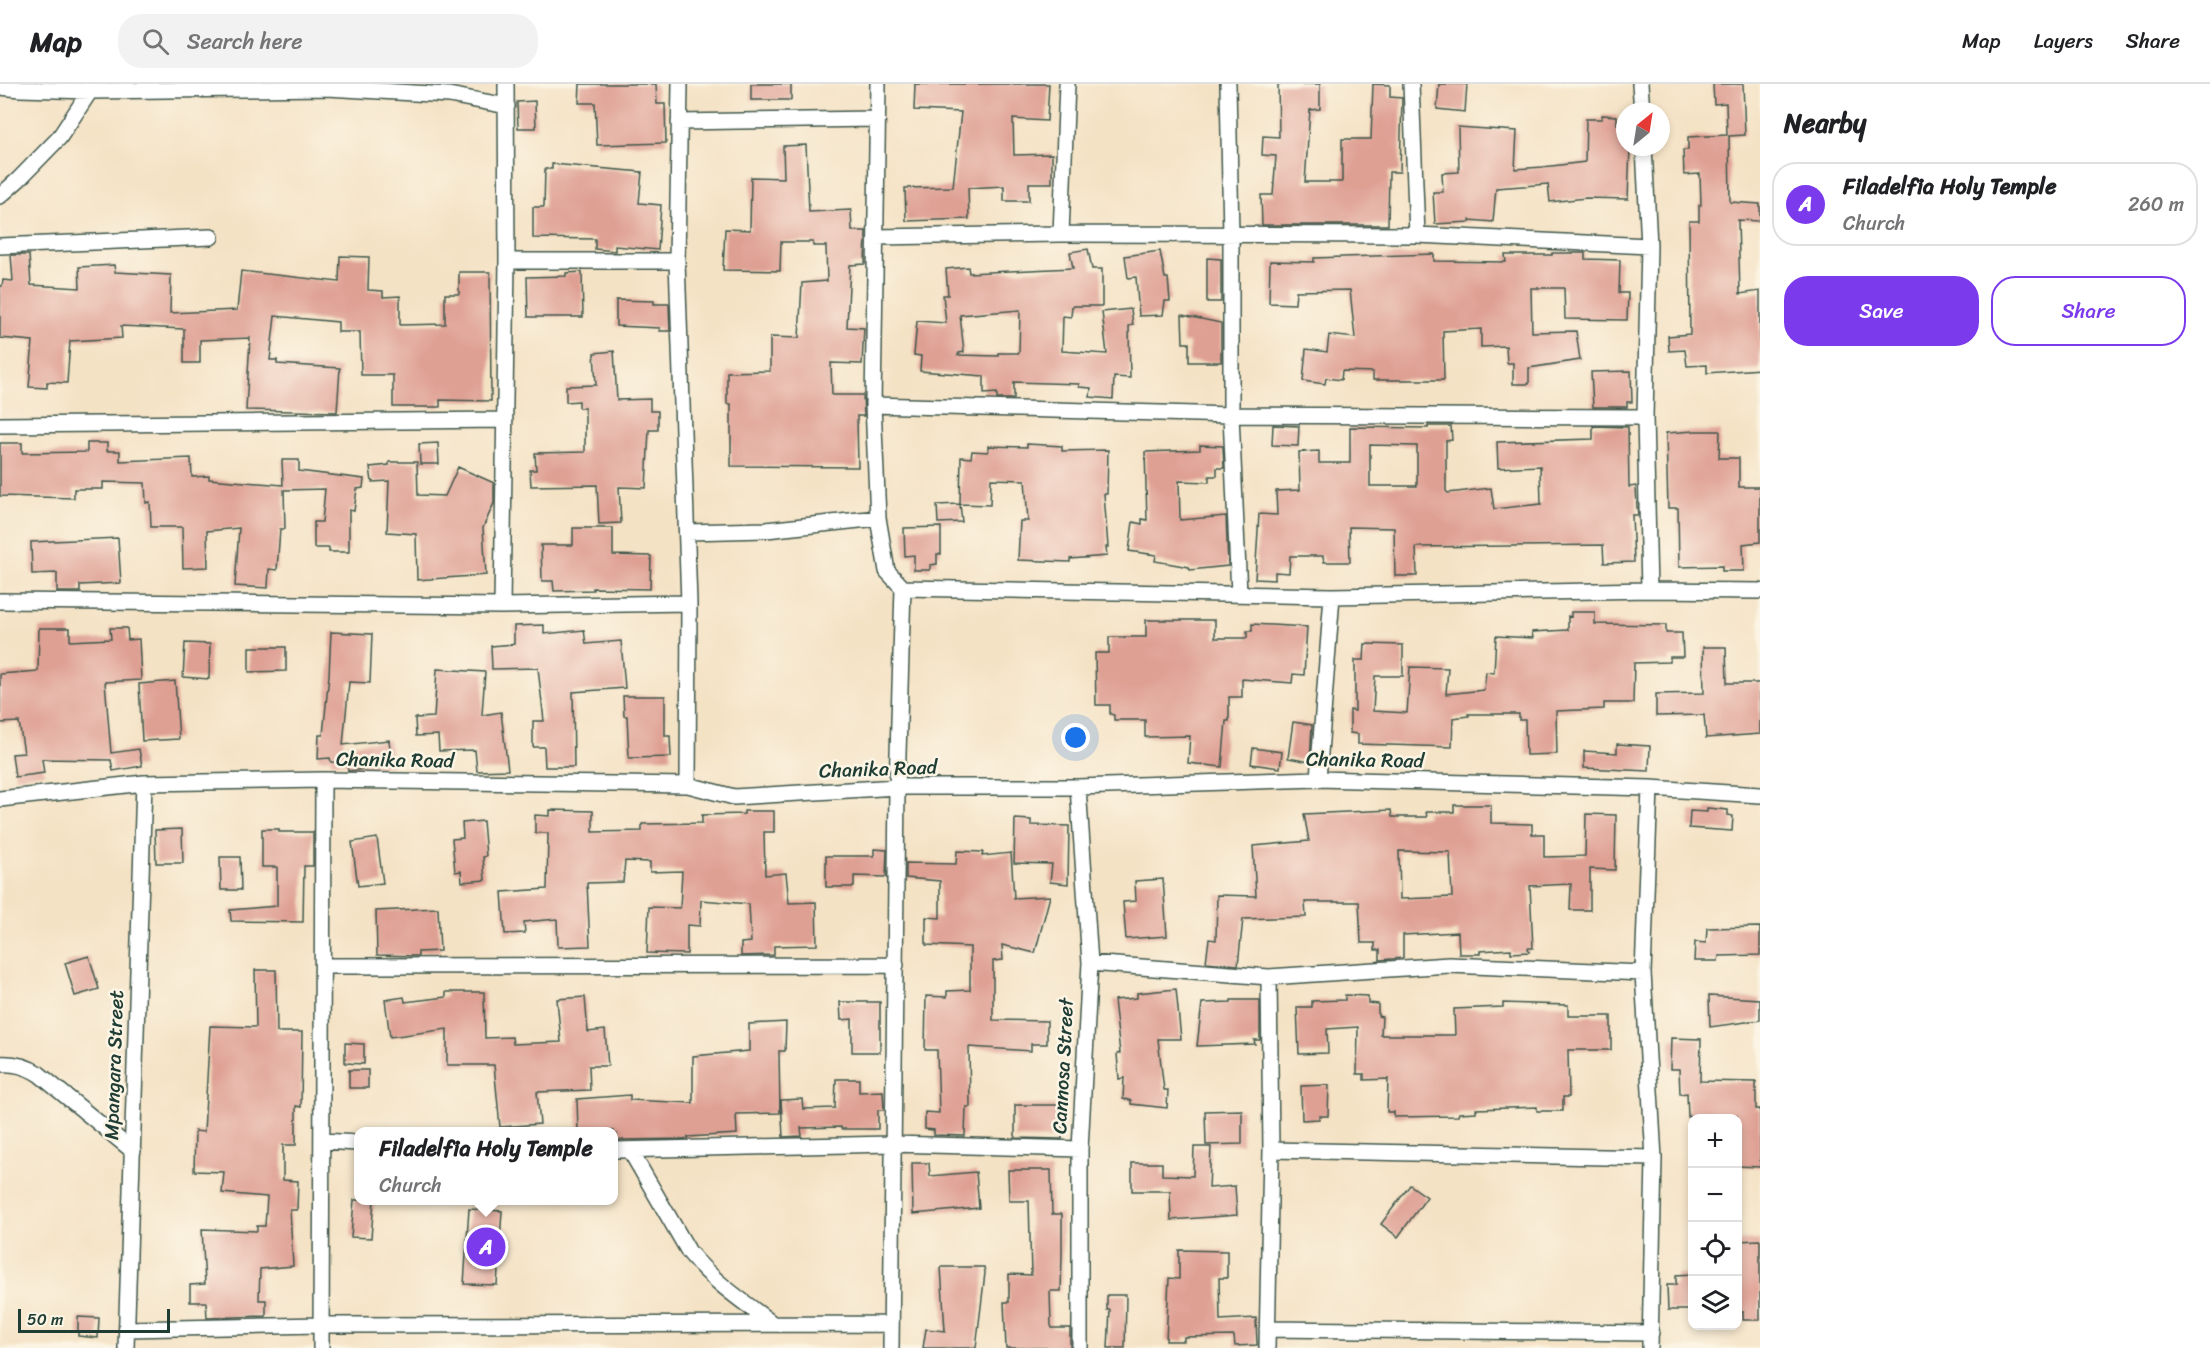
<!DOCTYPE html>
<meta charset="utf-8">
<style>
body{margin:0;font-family:Sriracha,sans-serif;background:#f2f2f2;color:#202124}
.controls{position:absolute;right:18px;bottom:18px;display:grid;overflow:hidden;border-radius:12px;box-shadow:0 3px 9px #0003}
.controls button{width:54px;height:54px;display:grid;place-items:center;padding:0;border:0;border-bottom:2px solid #e0e0e0;background:#fff;color:#202124;font:30px sans-serif}
.compass{position:absolute;left:1616px;top:18px;width:54px;height:54px;border-radius:50%;background:#fff;box-shadow:0 3px 9px #0003;rotate:30deg}
.scale{position:absolute;left:18px;bottom:15px;width:152px;box-sizing:border-box;padding-left:6px;border:3px solid #1f3d34;border-top:0;font-size:16px;line-height:21px;white-space:nowrap;color:#1f3d34;-webkit-text-stroke:4px #fcf5e5;paint-order:stroke}
.you{position:absolute;left:1076px;top:654px;width:21px;height:21px;margin:-15px;border:4px solid #fff;border-radius:50%;background:#1a73e8;box-shadow:0 0 0 9px #1a73e833}
.badge{display:grid;place-items:center;width:39px;height:39px;border-radius:50%;background:#7c3aed;color:#fff;font-size:20px;font-weight:700}
.pin{position:absolute;translate:-50% -50%;border:3px solid #fff;box-shadow:0 2px 6px #0006}
.popup{position:absolute;left:354px;top:1043px;width:264px;height:78px;box-sizing:border-box;display:grid;place-content:center;border-radius:12px;background:#fff;filter:drop-shadow(0 2px 4px #0005);font-size:20px;white-space:nowrap;color:#757577}
.popup b{font-size:22px;color:#202124}
.popup::after{content:'';position:absolute;left:50%;top:100%;margin-left:-12px;border:12px solid transparent;border-top-color:#fff}
.list{margin:0;padding:0;list-style:none}
h2{display:flex;justify-content:space-between;align-items:center;height:78px;margin:0;padding:0 24px;font-size:26px}
h2 small{font-size:20px;font-weight:400;color:#757577}
.list li{display:grid;grid-template-columns:39px 1fr auto;gap:18px;align-items:center;box-sizing:border-box;height:84px;margin:0 12px 12px;padding:0 12px;border:2px solid #e0e0e0;border-radius:24px}
.list b{display:block;font-size:22px;white-space:nowrap}
.list p{margin:0;font-size:20px;white-space:nowrap;color:#757577}
.list em{font-size:20px;font-style:normal;color:#757577}
.actions{display:flex;gap:12px;padding:18px 24px}
.actions a{flex:1;padding:14px 0;border:2px solid #7c3aed;border-radius:24px;text-align:center;font-size:21px;color:#7c3aed}
.actions .main{background:#7c3aed;color:#fff}
.icon{flex:none;width:33px;height:33px;fill:none;stroke:currentColor;stroke-width:2;stroke-linecap:round;stroke-linejoin:round}
.map{position:relative;flex:none;width:1760px;height:1264px;overflow:hidden}
header{display:flex;align-items:center;gap:36px;box-sizing:border-box;height:84px;padding:0 30px;background:#fff;border-bottom:2px solid #e0e0e0}
header strong{font-size:28px}
nav{display:flex;gap:33px;margin-inline-start:auto;font-size:21px}
.search{width:420px;height:54px;background:#f2f2f2;display:flex;align-items:center;gap:15px;box-sizing:border-box;padding:0 21px;border-radius:24px;color:#757577;font-size:22px}
main{display:flex}
aside{flex:1;background:#fff}
.map>svg:first-child{display:block}
.building{fill:#dfa094;fill-rule:evenodd}
.lines{fill:none;stroke-linecap:round;stroke-linejoin:round}
.street-casing{stroke:#3f564a;stroke-width:18}
.street{stroke:#fff;stroke-width:15}
.labels{text-anchor:middle;dominant-baseline:central;stroke-width:5;stroke-linejoin:round;paint-order:stroke}
.street-label{font-size:20px;fill:#1f3d34;stroke:#fcf5e5}
</style>
<header>
<strong>Map</strong>
<div class="search"><svg class="icon" aria-label="search" viewBox="0 0 24 24"><circle cx="10" cy="10" r="6"/><path d="M15 15l6 6"/></svg>Search here</div>
<nav><a>Map</a><a>Layers</a><a>Share</a></nav>
</header>
<main>
<div class="map">
<svg width="1760" height="1264" viewBox="0 0 1760 1264">
<rect width="100%" height="100%" fill="#fcf5e5"/>
<filter id="ink" filterUnits="userSpaceOnUse"><feTurbulence type="fractalNoise" baseFrequency=".0167" numOctaves="2"/><feDisplacementMap in="SourceGraphic" scale="12" xChannelSelector="R" yChannelSelector="G"/><feConvolveMatrix kernelMatrix="1 2 1 2 8 2 1 2 1" color-interpolation-filters="sRGB"/></filter>
<filter id="wash" filterUnits="userSpaceOnUse"><feTurbulence type="fractalNoise" baseFrequency=".008" numOctaves="4" result="noise"/><feDisplacementMap in="SourceGraphic" scale="24" xChannelSelector="R" yChannelSelector="G"/><feGaussianBlur stdDeviation="1.35" result="paint"/><feColorMatrix in="noise" values="0 0 0 0 0 0 0 0 0 0 0 0 0 0 0 0 0 1.4 0 .05"/><feComposite in="paint" operator="in"/></filter>
<g filter="url(#wash)">
<rect width="100%" height="100%" fill="#f4e2c5"/>
<g id="blocks">
<path class="building" d="M580,0H656L657,20H665L666,59L597,61L595,19H579Z
M751,0H791V16H751Z
M915,0H1049L1047,37L1013,35L1014,71L1052,70V99H1029V117H1004V102L968,104L969,135L906,137L905,104L953,103L961,28L914,26Z
M1278,0H1320V25L1310,26L1305,98H1342V55H1371L1373,0L1390,1V13L1402,14L1400,88H1389L1388,141H1262L1261,111H1273L1276,72L1262,71L1263,52L1279,53Z
M1439,0H1467L1465,28L1437,25Z
M1713,0H1743L1745,51L1729,52L1730,118L1760,120V137L1738,136L1740,210L1760,207V285L1707,289V281L1687,282L1685,266L1669,267L1668,252L1690,250L1689,137H1699V121H1701L1700,90L1684,91L1683,66H1688V53L1727,51L1726,19L1714,20Z
M535,17L536,44H518L517,18Z
M1602,31L1617,32V40H1625V63H1630L1628,115L1586,114L1550,118L1548,100L1496,104L1493,138L1470,136V138L1435,140L1433,108H1443L1442,89L1459,88L1458,43L1517,47L1515,85L1543,83L1585,78L1586,35H1602Z
M806,61L809,128L851,126L852,147H866L865,180L850,181L847,243L864,244L862,280L831,279L832,311H863L864,332H857L858,383L731,382V320H727V288L770,287V253L799,254L802,199L827,197L826,162H813V158H781L780,187L723,186L725,145L750,146L751,93L784,94L783,62Z
M552,80L642,88L639,119L661,121L658,166L615,162V167L595,165V155L533,154V123H544L545,85H552Z
M1088,165L1092,185H1102V222H1072L1071,233L1063,232L1062,267L1107,270L1102,228L1131,225L1133,241L1129,242L1130,294L1114,293L1113,315L1090,313L1091,304L1079,303V300L1014,298V315H997V309L984,310V292L920,287L921,272L914,271L917,237L946,239L943,211H948L946,185L968,183L969,189L1073,184L1070,168ZM1020,226L1019,269H998V272L958,271L959,269L964,268L960,231Z
M1160,167L1165,194H1168L1170,217H1165L1163,231L1139,232L1136,193L1128,194L1125,172Z
M1552,169H1585V175L1620,176L1619,209H1628L1627,236L1565,235L1564,204H1531L1532,248L1576,247L1580,276L1529,284V300H1513V279H1507L1506,262L1481,263V245L1443,247L1444,296H1373V288L1342,287L1341,296L1326,294L1325,300L1303,297L1306,265L1327,268L1329,251L1355,254L1350,206L1296,207L1295,220L1269,219L1270,177L1314,178V174L1434,170V177L1506,178L1505,171H1552Z
M11,171H29L31,201L80,204L79,183L114,181L115,188L171,191L170,229L237,226L241,187L339,198L340,172L369,173L368,206L383,207V213L400,212V241L445,240V210H459V188H490L491,317L440,316V323H393V291H361L360,248H338V238L275,232L270,276H277V280L340,284L337,328L246,326L250,254L200,256V279H184V245L121,242L122,254L70,257L67,299L47,298V304L29,303L33,257L0,254V202H2L3,196L13,197Z
M1207,174L1221,175V218H1207Z
M582,188L583,233H528L527,193L566,192V189Z
M616,216L654,217V220H669L670,247H660V244L616,242Z
M1182,231L1221,239V278H1189V259H1183Z
M614,267L617,316L650,315V327H658V346H649L646,404L619,403L621,439L599,440L597,401L531,402L530,386H536L535,369L585,368V324H579V317L566,318V302L596,301L594,269Z
M1631,287L1632,318H1627V323H1593L1591,288Z
M1273,341L1299,342L1298,362L1272,361Z
M1428,342H1451L1452,356L1446,357V407L1448,409L1491,404L1494,425L1541,420L1540,382L1498,384L1497,358L1593,355V342L1628,343L1629,403L1636,402L1637,423L1638,431H1632L1634,478L1604,479L1603,461L1416,463L1417,492H1395L1394,444L1349,443L1350,478H1324L1323,472H1290L1289,489L1275,488V496L1255,495L1259,430L1277,431L1276,407L1300,406L1299,368L1319,367V379H1350V343L1428,344ZM1370,361L1417,362V402H1370Z
M1695,347H1720L1719,374H1739V403H1760V458L1743,460L1744,487H1722V482L1679,483L1678,424H1668L1666,349Z
M0,359H22V369L87,368V359H107V367H120V377L191,374L192,393L209,392V395L283,401L282,376H299V387L364,395L363,404L357,405L354,427L349,426V468H329V464H314V438H322L325,405L284,406L285,445H280L277,486L269,485L268,504L235,502L239,444L207,447L208,483L183,484L182,443H151L150,418L146,419L145,399L103,398V405H74V414L0,412Z
M438,359L439,380H420L419,360Z
M1027,360L1062,362V367L1108,366L1107,410H1104L1108,463H1106L1107,472L1070,475V478L1018,476L1020,437H1028L1025,396L991,395L990,421L960,420L961,373L971,374L972,367L988,368V362L1027,363Z
M1200,361L1223,362L1224,384H1217V392H1209V398L1179,397L1180,436L1226,432L1228,482L1190,486L1189,483L1155,477L1156,471L1129,467L1133,438L1142,440V435L1147,436L1145,368L1200,366Z
M389,378H417L418,411L445,412L458,383L494,399V419L483,444L486,491L417,496L416,450L387,448L389,397L372,398L370,383L389,381Z
M960,420L962,438L938,439L937,421Z
M941,443V470H937V480L930,481V486H914V471L905,472L904,444Z
M573,444H613V471L651,472L650,505L593,504V506L554,507L553,497H542L541,461H573Z
M118,454L121,499L80,501V508H57V489L32,490L31,458Z
M1571,528H1595V540L1666,541V549H1682L1683,573H1670V578L1634,579L1633,619H1604V625L1556,627L1557,670L1526,671L1525,636H1519V630H1468L1469,632L1453,634L1452,663L1358,660V650L1350,649V626L1355,627V576H1364L1365,560L1403,561V592H1375L1373,627L1407,629L1410,583L1448,584L1446,610L1484,606L1486,588L1494,589L1496,552L1533,554L1532,548L1568,546V532L1571,533Z
M1146,536H1215V554H1247V547H1252V540L1307,543L1304,591L1293,590L1292,599L1242,595V613H1229V637H1226L1222,683L1188,679L1190,652L1145,653V636H1114V631L1110,630V621H1096L1095,569H1109V553H1146Z
M544,541V550L584,546L586,560L621,557L625,604L573,608L574,683H545L544,663H533V637H544L538,584L492,585L491,562L514,560V542Z
M39,544H70V557L111,555L110,544H127L128,556L139,555L141,596L105,598L111,669L139,665L142,682L113,687L111,676L42,675L44,689L15,693L12,670L24,669L19,638L0,639V590L38,587Z
M331,548L372,550L370,599L349,598L343,661L389,656L392,682L348,687L347,679L331,678L330,674L318,675L319,651H323L329,591Z
M185,559L210,560L209,595L183,593Z
M249,563H286V587L249,588Z
M1703,563H1726L1727,599H1760V650L1706,654L1704,631L1656,632V610L1704,609Z
M437,585L485,588L482,631L501,628L508,686L477,687L475,666L439,667L438,651L416,652L415,634L434,633Z
M175,597L179,655L142,657L139,600Z
M623,612H665V652H670L671,673L629,674L627,632H624Z
M1293,638L1312,641L1310,678L1288,674Z
M1617,660L1650,662L1649,687L1584,684V667L1617,669Z
M1253,664L1282,668L1280,684L1251,680Z
M1454,721H1491V739L1532,740V750H1544V773L1585,772L1586,730L1616,731L1615,786L1590,785V826H1570L1571,800L1530,802L1533,864H1528L1529,868L1511,869V865L1480,867V870H1459L1458,848L1403,851V874L1380,876V866H1375V859H1361L1359,818H1305L1306,833L1243,835L1238,881L1206,878L1209,855L1216,856L1217,811L1256,812L1253,762L1309,757L1304,730L1391,726L1392,733H1427L1426,728H1454ZM1399,767L1450,768L1452,813L1400,815Z
M1707,724L1728,726V731L1733,732L1732,747L1689,744L1690,727L1707,728Z
M550,726L593,727V748L642,747V740L702,739V731L744,730V727H774V748H764L765,791L786,789L789,819L816,818L817,861L774,862V871L741,872V859L751,858L749,820L701,816L700,842L687,841V870L647,869L649,823L680,824L682,787L650,788V778L625,777L623,798L587,799L590,862L558,863L557,835L524,838L525,849L505,850L502,808L547,805L548,749H535V731L550,732Z
M1015,735L1031,736V741L1069,742L1068,800L1050,798L1052,780L1014,779Z
M483,737L486,772L483,773L485,796L462,798L461,787L455,788L452,755L463,754L462,739Z
M182,745L183,779H156L155,746Z
M262,745H279V748H313V782H304L303,838L231,837L230,826L277,822V783H262Z
M377,754L383,799L358,802L352,758Z
M874,765L887,766L886,793L854,792V803H826V772H874Z
M957,767L983,768L982,772L1011,769L1014,814L1050,812L1035,869L1002,861L1003,876L993,877V936L1047,937V960H1031V967L969,963L970,1023H966L965,1052L934,1051V1046L925,1045V1028L939,1029L937,966H925L926,912L947,913V907L970,906V863L926,861V833L940,834V797L906,794V779L956,780Z
M220,773H240L241,806H221Z
M1163,795L1167,852L1126,855L1123,818L1136,817L1135,797Z
M438,824L440,867L418,868V872L377,871L376,827Z
M1760,843V871L1719,872L1718,877H1694L1695,858L1706,859L1707,844Z
M89,872L99,905L75,912L65,879Z
M255,886H276L277,948H302L301,1023L296,1022V1061H283V1096L298,1097L297,1126H290L293,1182L260,1185L259,1216H266V1232L207,1234L206,1218H190V1201L205,1200L202,1145L257,1147V1142H265L267,1113L222,1109L224,1088L194,1087L195,1047L204,1048L210,942L256,943Z
M1176,905L1181,955H1158L1164,1006H1168L1167,1024L1131,1020V1016L1123,1015L1124,994L1119,995L1117,970L1120,969L1114,916L1137,914V909Z
M446,908H484L485,954L512,953L513,960L561,958L557,915L585,913L588,948L605,946L608,982H589L590,1006L537,1008L540,1040L500,1043L494,981H447V945L390,953L385,916L404,913L405,918L446,913Z
M1345,911L1368,912V919L1378,920V932L1382,933L1381,951H1455L1454,925L1503,923V919L1568,921V932H1611V966H1568L1569,1013H1563V1027H1537V1023L1476,1025V1028L1459,1029L1458,1032L1394,1033V1028H1387L1388,995L1364,996V990H1357L1358,943L1327,945L1328,969L1299,970L1297,923H1312V917L1345,916Z
M1709,912L1760,915V936L1710,943Z
M1231,916H1260V956H1254L1255,960L1197,962L1202,919L1231,918Z
M840,918H880V968H852V935L841,936Z
M786,938L785,967H779L780,1029L736,1030L737,1050L688,1053V1055L617,1056V1050H614V1047H578L577,1015L630,1011V1016L693,1019V972L749,967V940Z
M1671,954L1701,955L1700,997L1756,998V1025H1760V1083L1737,1082V1031L1688,1033L1687,1009L1680,1010L1679,985H1670Z
M345,959L364,960V980L345,979Z
M349,986H368V1004H349Z
M836,995H859V1008L883,1007L884,1026H878V1045H841V1043L801,1044L802,1052L783,1053L781,1016L802,1015L803,1025L835,1024Z
M1329,1001L1328,1032H1319V1035L1302,1036L1301,1002Z
M1015,1021H1062V1055L1015,1054Z
M1242,1026V1060L1206,1061L1205,1027Z
M1194,1063H1211L1209,1104L1235,1102L1237,1131L1171,1136L1170,1107H1132V1079H1162V1091L1193,1092Z
M912,1079H929L930,1092L976,1088L979,1124L913,1130Z
M1008,1086H1051L1052,1130H1062V1171L1061,1207H1050L1051,1241L1052,1244H1070V1264H1006L1004,1218H1009V1190L1031,1191L1029,1117H1009Z
M1410,1101L1427,1113L1398,1153L1381,1140Z
M354,1116H374L371,1154L351,1153Z
M469,1125L502,1127L497,1201L464,1200Z
M1760,1156V1236H1743V1227H1737V1157Z
M1179,1166L1227,1167V1194H1219L1220,1236L1256,1234L1257,1261L1235,1262L1234,1252L1184,1253V1257H1166L1169,1194L1179,1195Z
M941,1183H984L985,1189L976,1264H923L926,1245L945,1247Z
M1692,1190V1226H1668L1667,1201H1676V1191Z
M1107,1211H1126L1125,1264H1108L1110,1226H1107Z
M78,1233L99,1234L98,1254L78,1252Z"/>
</g>
</g>
<g filter="url(#ink)">
<use href="#blocks" fill-opacity="0" stroke="#3f564a" stroke-width="1.5"/>
<g class="lines">
<g class="street-casing">
<path id="street" d="M680,0L677,177L689,519L688,701
M878,0L873,321L878,434L887,487L903,504L897,703L891,1264
M1228,0L1231,152V331L1239,510
M1411,0L1417,151
M1640,0L1642,27
M0,3L20,5L90,7L327,4L449,11L507,22
M679,38L877,35
M1644,63L1649,162L1645,333L1649,506
M0,112L18,96L59,54L90,7V0
M1061,150L1067,0
M876,153L1061,150L1417,151L1649,162
M0,162L211,153
M507,177H677
M873,321L1231,331L1645,333
M0,341L505,336
M687,448L766,446L878,434
M903,504L1332,512L1649,506L1760,507
M0,517L502,522L689,519
M502,522L507,177L506,0
M1318,695L1332,512
M1078,703L1090,879L1080,1065V1264
M0,715L144,699L323,696L688,701L734,713L897,703H1078L1318,695L1650,704L1760,711
M1090,879L1269,893L1449,881L1643,889
M324,882L896,881
M0,980C15,979 26,982 39,990L133,1067
M322,1057L358,1059
M614,1066L892,1060L1080,1065
M630,1066L689,1168C712,1197 744,1218 773,1240
M1271,1066L1654,1074
M127,1245L320,1241L891,1240
M1267,1245L1651,1249
M126,1264L144,699
M321,1264L323,696
M1267,1264L1271,1066L1269,893
M1650,1264L1654,1074L1643,889L1650,704"/>
</g>
<use href="#street" class="street"/>
</g>
</g>
<g class="labels">
<g class="street-label">
<text transform="translate(395 676) rotate(1)">Chanika Road</text>
<text transform="translate(1365 676) rotate(1)">Chanika Road</text>
<text transform="translate(878 685) rotate(-2)">Chanika Road</text>
<text transform="translate(114 981) rotate(-88)">Mpangara Street</text>
<text transform="translate(1063 982) rotate(-87)">Cannosa Street</text>
</g>
</g>
</svg>
<div class="controls">
<button>+</button>
<button>−</button>
<button><svg class="icon" aria-label="locate" viewBox="0 0 24 24"><circle cx="12" cy="12" r="6"/><path d="M12 2v4M12 18v4M2 12h4M18 12h4"/></svg></button>
<button><svg class="icon" aria-label="layers" viewBox="0 0 24 24"><path d="M12 4l9 5-9 5-9-5zM3 14l9 5 9-5"/></svg></button>
</div>
<svg class="compass" viewBox="-18 -18 36 36"><path d="M0-13l5 13h-10z" fill="#e53935"/><path d="M0 13l5-13h-10z" fill="#757577"/></svg>
<div class="scale">50 m</div>
<div class="you"></div>
<div class="pin badge" style="left:486px;top:1163px">A</div>
<div class="popup"><b>Filadelfia Holy Temple</b>Church</div>
</div>
<aside>
<h2>Nearby<small></small></h2>
<ul class="list">
<li><span class="badge">A</span><div><b>Filadelfia Holy Temple</b><p>Church</p></div><em>260 m</em></li>
</ul>
<div class="actions"><a class="main">Save</a><a>Share</a></div>
</aside>
</main>
